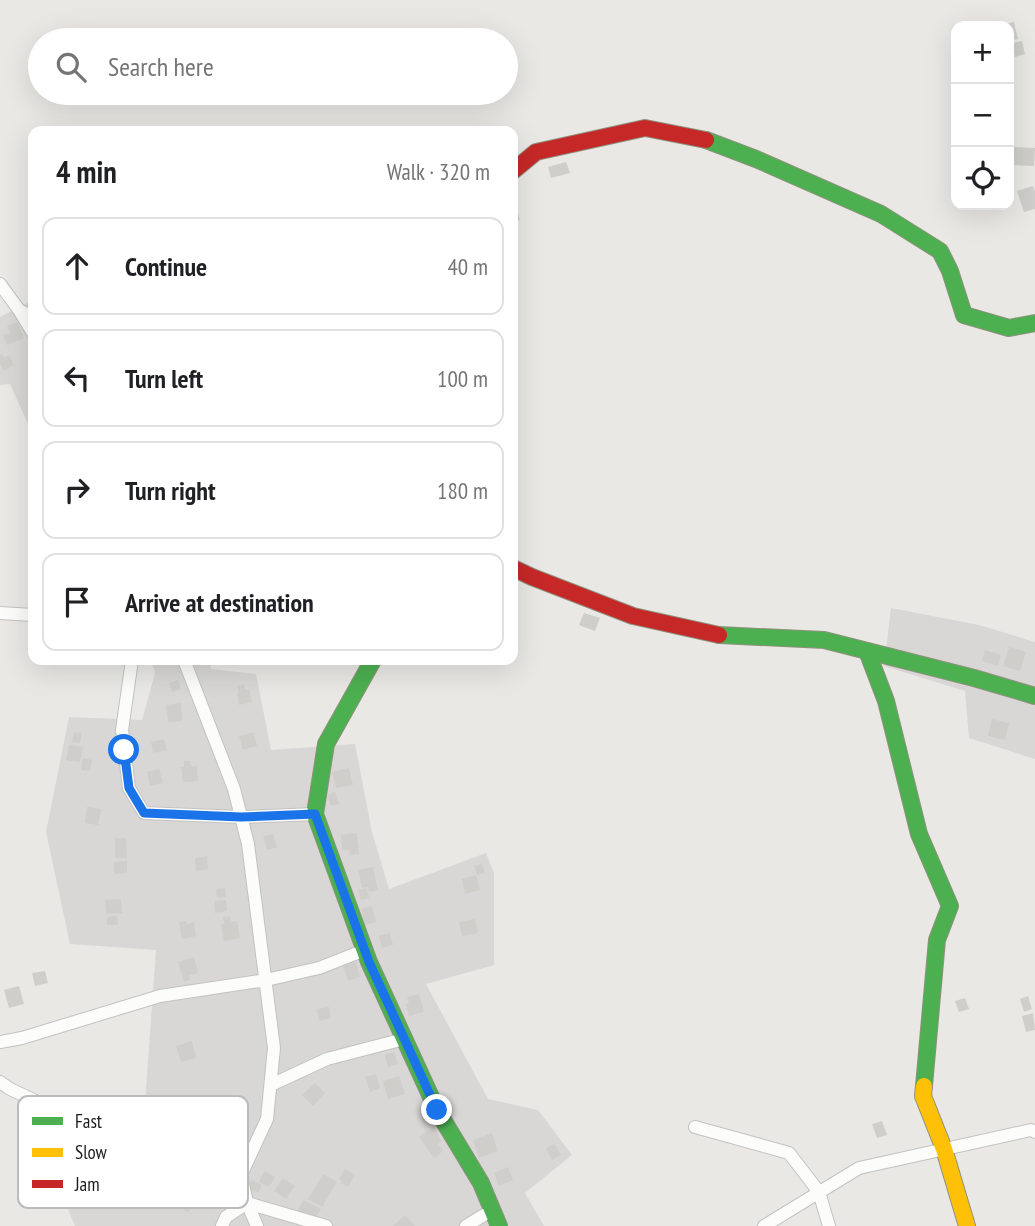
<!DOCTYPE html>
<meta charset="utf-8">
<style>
body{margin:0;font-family:"PT Sans Narrow",sans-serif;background:#f2f2f2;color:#202124}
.controls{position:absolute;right:21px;top:21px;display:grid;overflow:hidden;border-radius:14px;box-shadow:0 7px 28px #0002}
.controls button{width:63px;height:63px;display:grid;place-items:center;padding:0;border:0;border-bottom:2px solid #e0e0e0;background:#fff;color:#202124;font:35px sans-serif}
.stop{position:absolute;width:21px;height:21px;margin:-16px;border:5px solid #1a73e8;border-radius:50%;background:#fff}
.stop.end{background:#1a73e8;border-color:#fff;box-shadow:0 2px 7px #0008}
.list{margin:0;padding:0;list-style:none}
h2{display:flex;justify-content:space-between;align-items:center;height:91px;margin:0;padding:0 28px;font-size:30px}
h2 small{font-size:23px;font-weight:400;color:#757577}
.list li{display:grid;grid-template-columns:46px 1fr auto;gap:21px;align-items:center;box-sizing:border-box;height:98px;margin:0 14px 14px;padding:0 14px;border:2px solid #e0e0e0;border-radius:14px}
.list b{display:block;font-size:26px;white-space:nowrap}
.list em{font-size:23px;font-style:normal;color:#757577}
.icon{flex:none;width:38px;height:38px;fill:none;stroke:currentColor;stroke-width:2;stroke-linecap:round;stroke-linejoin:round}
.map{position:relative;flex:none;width:1035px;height:1226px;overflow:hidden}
.search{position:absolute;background:#fff;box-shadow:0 7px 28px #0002;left:28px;top:28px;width:490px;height:77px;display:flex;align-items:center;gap:18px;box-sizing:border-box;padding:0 24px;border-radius:38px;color:#757577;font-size:26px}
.panel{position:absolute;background:#fff;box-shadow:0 7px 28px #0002;left:28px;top:126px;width:490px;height:539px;border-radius:14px}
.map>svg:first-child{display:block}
.residential{fill:#d8d7d5}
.building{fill:#d0cecb}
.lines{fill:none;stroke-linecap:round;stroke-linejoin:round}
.street-casing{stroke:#c2c2c0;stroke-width:14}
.fast-casing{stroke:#8f917e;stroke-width:18}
.slow-casing{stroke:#8f917e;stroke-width:18}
.jam-casing{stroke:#8f917e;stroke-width:18}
.street{stroke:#fcfcfb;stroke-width:12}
.fast{stroke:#4caf50;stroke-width:16}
.slow{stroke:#ffc107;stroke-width:16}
.jam{stroke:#c62828;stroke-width:16}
.route{stroke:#1a73e8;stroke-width:9}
.key{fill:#fff;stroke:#bbb;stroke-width:2}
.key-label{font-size:19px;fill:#1b1b1b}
</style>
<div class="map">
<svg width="1035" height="1226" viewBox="0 0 1035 1226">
<rect width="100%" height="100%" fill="#e9e8e4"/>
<path class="residential" d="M33,300V435L10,384L0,385V317Z
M891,608L979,625L1035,642V759L969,738L965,691L884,666Z
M151,660H209L211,669L256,674L271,750L355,744L372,832L389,889L486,853L494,873V965L426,984L488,1099L538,1110L572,1155L525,1193L544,1226H75L53,1174L95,1154L145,1103L156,950L70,944L46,832L69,717L142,720L155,673Z"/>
<path class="building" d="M1014,22L1018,39L1009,41V26L1002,25Z
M1022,41L1025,54L1015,57L1012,43Z
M1014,147L1035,148L1034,166L1013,165Z
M566,162L570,173L551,178L548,167Z
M1033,186L1035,192V209L1024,212L1017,191Z
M516,206L520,220L513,222V207Z
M17,322L24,338L7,345L3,335L10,333L7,326Z
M2,354L4,358L9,355L14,365L4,371L0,364V355Z
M584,613L600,618L595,631L579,625Z
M1009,647L1026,652L1020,671L1003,666Z
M985,650L1001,655L998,666L982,661Z
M178,680L181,689L172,692L169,683Z
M244,684L245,690H249L252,702L239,705L237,693L239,692L237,686Z
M181,703L182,721L168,722L166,705Z
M992,719L1009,723L1005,740L988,736Z
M74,732L82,733L80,743L72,742Z
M253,732L257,746L243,750L239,736Z
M164,739L167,750L153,753L151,742Z
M69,745L83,747L80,762L66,760Z
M83,758L92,760L90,771L81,770Z
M184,761H190L191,766H197L198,781L183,782L181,767H184Z
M349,768L353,785L336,788L332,772Z
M159,769L163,783L150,786L147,772Z
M335,792L339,804L331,806L327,795Z
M87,807L101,809L98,825L85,823Z
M357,833L359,854L350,855L349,850H342L341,835Z
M273,834L277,847L267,850L263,836Z
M115,838H126L127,858H115Z
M207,856L208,869L196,871L195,858Z
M127,861V873L114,874V862Z
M482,864L485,873L477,875L474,866Z
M373,867L378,890L369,892L368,887L362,888L358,870Z
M476,875L480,890L465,894L462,879Z
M225,888L226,897L217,898L216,889Z
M367,888L369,898L361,900L358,890Z
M121,899L122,913L106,914L105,900Z
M226,900L227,911L215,913L214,901Z
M372,906L376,922L365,925L361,909Z
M117,916L118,925H107V917Z
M230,916L231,922L237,921L240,938L224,941L221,924L224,923L223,917Z
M475,919L478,933L462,936L459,922Z
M186,921V924L194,922L196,936L182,939L179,922Z
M390,933L393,945L382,948L379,936Z
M194,957L198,973L189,975L190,980L184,982L178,962Z
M356,962L360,977L348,981L343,965Z
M45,971L48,983L35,986L32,973Z
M19,986L24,1004L9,1008L4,990Z
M419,994L424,1012L409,1016L406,1004L409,1003L407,997Z
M1028,996L1032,1009L1024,1012L1020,999Z
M965,998L969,1009L959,1012L955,1001Z
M329,1007L331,1018L319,1021L317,1009Z
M1033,1013L1035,1030L1026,1032L1022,1016Z
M192,1041L196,1058L181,1062L176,1046Z
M394,1052L398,1064L388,1067L385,1055Z
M376,1074L380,1088L370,1092L365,1077Z
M399,1076L405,1094L388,1099L383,1081Z
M315,1083L325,1093L313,1106L302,1095Z
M882,1121L887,1135L877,1138L872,1124Z
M433,1127L442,1141L438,1144L443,1151L434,1158L419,1137Z
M492,1133L498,1151L479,1158L473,1140Z
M555,1144L561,1155L552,1160L546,1148Z
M508,1167L513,1180L499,1186L494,1173Z
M345,1169L355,1175L348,1187L341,1183L342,1181L339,1179Z
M265,1171L275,1177L269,1187L259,1182Z
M323,1174L337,1182L322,1207L308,1199Z
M283,1178L295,1186L286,1199L274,1191Z
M252,1180L262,1185L258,1193L248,1188Z
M186,1200L194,1206L188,1213L180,1207Z
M303,1200L321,1209L315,1219L298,1210Z
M405,1215L415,1226H393Z"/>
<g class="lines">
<g class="street-casing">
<path id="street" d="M0,284L19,310L33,317
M19,310L33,333
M0,613L33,615
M132,660L122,730L129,788L144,813L241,817L315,814
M184,660L234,789L248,844L274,1048L267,1119L241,1175L247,1203L257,1226
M0,1042L22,1038L160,996L266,980L319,968L365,950
M0,1082L10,1089L113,1137L149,1168L184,1173L247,1203L326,1226
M271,1085L327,1059L404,1039
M695,1127L789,1153L819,1192L829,1226
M222,1226L226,1217L247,1203
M466,1226L492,1210
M764,1226L859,1168L1031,1130L1035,1132"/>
</g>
<g class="fast-casing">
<path id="fast" d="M706,140L756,159L881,214L940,251L950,271L964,315L1009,328L1035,323
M719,635L824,640L974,678L1035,696
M867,651L886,701L919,834L950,906L937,940L924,1086
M373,660L326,744L315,814L369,962L437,1110L481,1183L499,1226"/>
</g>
<g class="slow-casing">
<path id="slow" d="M924,1086L923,1096L944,1149L967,1226"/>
</g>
<g class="jam-casing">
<path id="jam" d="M513,171L536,152L645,128L706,140
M513,568L532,577L633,616L719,635"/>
</g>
<use href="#street" class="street"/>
<use href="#fast" class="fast"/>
<use href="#slow" class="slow"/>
<use href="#jam" class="jam"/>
</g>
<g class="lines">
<path class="route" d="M124,750L129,788L144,813L241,817L315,814L369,962L437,1110"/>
</g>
<rect x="18" y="1096" width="230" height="112" rx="10" class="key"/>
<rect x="32" y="1117" width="31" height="8" fill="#4caf50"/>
<rect x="32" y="1148" width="31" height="9" fill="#ffc107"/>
<rect x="32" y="1180" width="31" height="8" fill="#c62828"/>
<g class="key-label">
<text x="75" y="1128">Fast</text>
<text x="75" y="1159">Slow</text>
<text x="75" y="1191">Jam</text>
</g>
</svg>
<div class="controls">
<button>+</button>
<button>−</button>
<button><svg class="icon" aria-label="locate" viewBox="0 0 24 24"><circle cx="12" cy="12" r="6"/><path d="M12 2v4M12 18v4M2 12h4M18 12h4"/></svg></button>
</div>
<div class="stop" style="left:124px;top:750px"></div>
<div class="stop end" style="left:437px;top:1110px"></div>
<div class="search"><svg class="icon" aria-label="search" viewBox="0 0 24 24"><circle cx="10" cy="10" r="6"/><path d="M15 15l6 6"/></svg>Search here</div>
<section class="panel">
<h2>4 min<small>Walk · 320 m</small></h2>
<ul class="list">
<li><svg class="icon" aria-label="ahead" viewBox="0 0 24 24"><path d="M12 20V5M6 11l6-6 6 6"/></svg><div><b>Continue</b></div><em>40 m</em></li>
<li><svg class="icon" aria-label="left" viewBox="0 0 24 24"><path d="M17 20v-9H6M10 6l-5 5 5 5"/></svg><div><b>Turn left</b></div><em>100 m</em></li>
<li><svg class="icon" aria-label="right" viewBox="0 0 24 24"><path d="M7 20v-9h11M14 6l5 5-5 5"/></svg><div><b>Turn right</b></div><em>180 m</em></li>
<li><svg class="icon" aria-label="arrive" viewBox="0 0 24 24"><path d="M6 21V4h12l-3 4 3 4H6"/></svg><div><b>Arrive at destination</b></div></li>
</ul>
</section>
</div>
